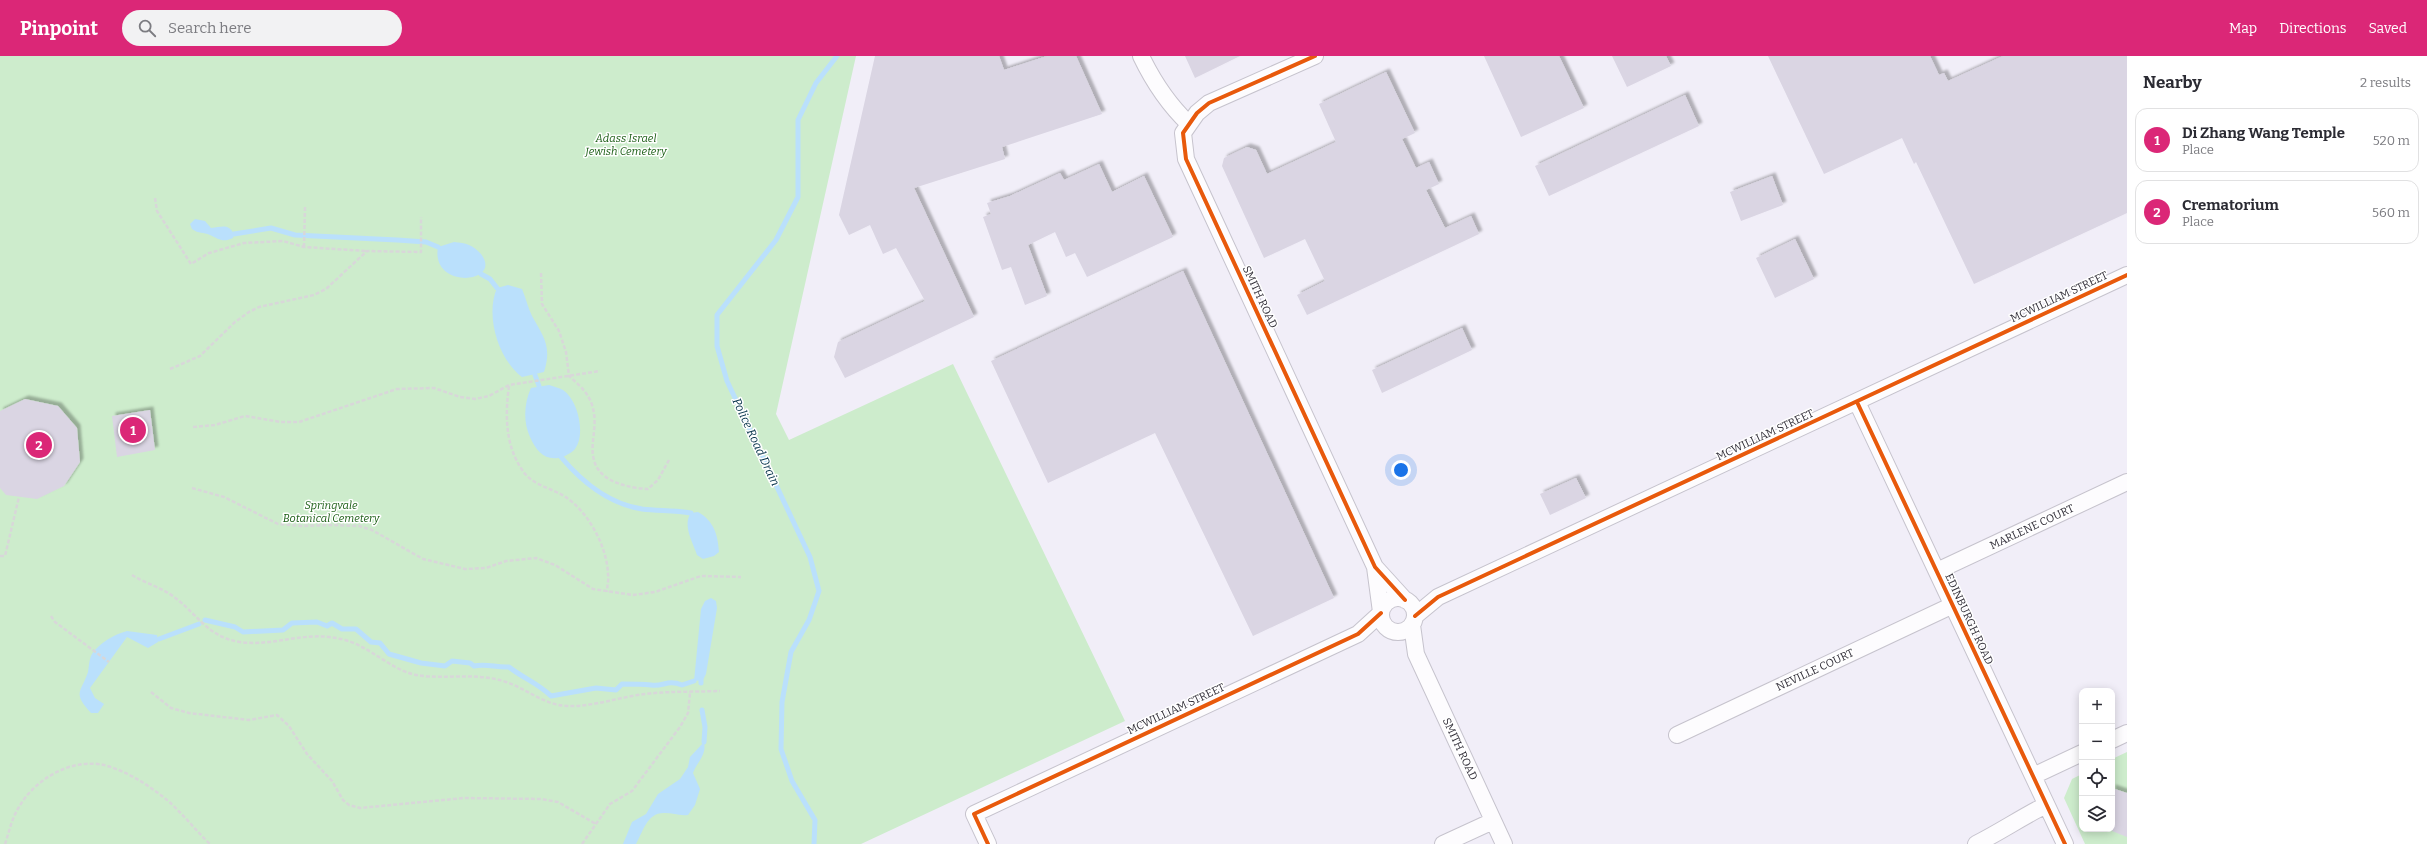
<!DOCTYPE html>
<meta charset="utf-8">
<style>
body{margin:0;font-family:Bitter,serif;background:#f2f2f3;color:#2b2b33}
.controls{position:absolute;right:12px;bottom:12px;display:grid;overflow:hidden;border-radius:8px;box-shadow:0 2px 10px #0003}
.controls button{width:36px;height:36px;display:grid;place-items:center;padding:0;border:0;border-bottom:1px solid #e1e1e2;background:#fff;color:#2b2b33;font:20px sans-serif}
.you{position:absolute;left:1401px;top:414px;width:14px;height:14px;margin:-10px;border:3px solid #fff;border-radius:50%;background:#1a73e8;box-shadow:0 0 0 6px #1a73e833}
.badge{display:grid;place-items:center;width:26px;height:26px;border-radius:50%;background:#db2777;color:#fff;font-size:13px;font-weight:700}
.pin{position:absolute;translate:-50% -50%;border:2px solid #fff;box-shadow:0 1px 4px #0006}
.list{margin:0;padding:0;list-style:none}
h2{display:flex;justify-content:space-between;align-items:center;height:52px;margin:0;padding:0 16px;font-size:17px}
h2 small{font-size:13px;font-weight:400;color:#7c7c81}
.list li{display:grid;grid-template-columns:26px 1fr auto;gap:12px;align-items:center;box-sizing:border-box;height:64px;margin:0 8px 8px;padding:0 8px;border:1px solid #e1e1e2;border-radius:12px}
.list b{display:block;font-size:15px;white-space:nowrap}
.list p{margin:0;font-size:13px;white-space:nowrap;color:#7c7c81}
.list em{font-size:13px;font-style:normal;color:#7c7c81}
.icon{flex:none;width:22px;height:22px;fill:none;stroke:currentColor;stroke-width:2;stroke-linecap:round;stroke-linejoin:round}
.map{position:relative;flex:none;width:2127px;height:788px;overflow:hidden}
header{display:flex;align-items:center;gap:24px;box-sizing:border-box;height:56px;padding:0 20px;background:#db2777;color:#fff}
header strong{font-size:19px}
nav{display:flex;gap:22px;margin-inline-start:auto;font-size:14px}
.search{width:280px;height:36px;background:#f2f2f3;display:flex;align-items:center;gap:10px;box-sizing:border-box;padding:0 14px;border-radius:22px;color:#7c7c81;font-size:15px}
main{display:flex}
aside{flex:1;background:#fff}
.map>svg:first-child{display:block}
.green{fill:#cdeccc}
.water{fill:#bae0fc}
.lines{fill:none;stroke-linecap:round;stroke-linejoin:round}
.stream{stroke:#bae0fc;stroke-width:5}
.building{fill:#dad5e3;filter:url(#shadow)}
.minor-casing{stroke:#c6c3cd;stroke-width:18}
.path{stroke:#d8d7d9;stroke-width:2.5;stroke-dasharray:4 2;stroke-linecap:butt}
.minor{stroke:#fdfcfe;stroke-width:16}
.cycleway-casing{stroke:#fff;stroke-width:6}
.cycleway{stroke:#e8590c;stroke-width:4}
.labels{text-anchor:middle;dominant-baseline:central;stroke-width:3;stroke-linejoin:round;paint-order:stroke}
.park-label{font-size:11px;font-style:italic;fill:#1a5d14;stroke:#fff}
.street-label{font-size:11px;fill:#33303a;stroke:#fff}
.water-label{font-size:12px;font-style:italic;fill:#07344b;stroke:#fff}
</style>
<header>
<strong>Pinpoint</strong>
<div class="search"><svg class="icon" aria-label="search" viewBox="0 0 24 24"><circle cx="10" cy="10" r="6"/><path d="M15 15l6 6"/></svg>Search here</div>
<nav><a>Map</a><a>Directions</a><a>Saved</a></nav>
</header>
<main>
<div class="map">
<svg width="2127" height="788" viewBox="0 0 2127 788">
<defs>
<filter id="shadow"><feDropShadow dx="3.5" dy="-3.5" stdDeviation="1" flood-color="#0004"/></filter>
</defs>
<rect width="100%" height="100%" fill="#f1eef8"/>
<path class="green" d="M0,0H856L776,358L789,384L953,308L1125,665L861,788H0Z
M2127,696V788H2085L2064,742L2072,723L2082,718V773H2112V703Z"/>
<path class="water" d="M195,163L205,165L211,172C222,171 228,167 234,178L233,182C222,187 219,183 210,179C203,176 199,178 192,173L190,168Z
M454,186C466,187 473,189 481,198C504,228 430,234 438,191Z
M508,229L522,233C526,242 528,252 532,260C544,281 552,291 544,316L522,321C498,303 485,259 497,232Z
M549,329C553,330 559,332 563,334C578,344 586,378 575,393C573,396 568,398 565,400C547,407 537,397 530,381C523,366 524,347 531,332Z
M698,456C714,465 718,479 719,496L714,500L703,503L697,499C693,487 682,469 691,457Z
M711,542L716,545L717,552L706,618L703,624L694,625L701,553L705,545Z
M127,575L157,579L158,586L148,592L127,581L90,632L95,642L104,648L98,657H91C72,636 81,637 88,616C89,611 89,603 92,598C99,587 115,578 127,575Z
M704,686C707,699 697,706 693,717L700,733L695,749L688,759C679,760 673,757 665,757C647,756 643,776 636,788H623L632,766L646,758L658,738L680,723L688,711L690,701Z"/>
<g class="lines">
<path class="stream" d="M234,178L271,172L295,179L397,184L426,186L438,191
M481,218L490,223L497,232
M535,319L539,330
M561,401C582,426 609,448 642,453C658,455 674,454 691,457
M205,564L235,571L243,576L283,574L292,567L317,566L327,570L332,567L342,573H356L371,586L380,587L389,598L421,607L445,610L452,605L470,607L474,610C487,607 496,612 509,611C523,622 539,628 551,640L596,632L616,634L622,628C632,628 641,628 651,629C664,631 667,623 682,629L694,625
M159,583L199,568
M701,624V627
M702,654L705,671L704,686
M814,788L815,764L792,725L781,693L782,646L791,596L809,564L819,535L810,501L727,325L717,290V259L776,184L798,141V64L816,27L837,0"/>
</g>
<path class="building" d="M875,0H999L1004,14L1047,0H1076L1102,58L1002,91L1005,103L914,132L974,261L845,322L834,301L838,286L925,245L896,192L883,198L870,169L849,179L839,159Z
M1185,0H1240L1195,22Z
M1484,0H1559L1584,52L1521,81Z
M1612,0H1666L1671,10L1627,31Z
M1768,0H1930L1939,19L1944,17L1948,25L2003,0H2127V157L1974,228L1916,106L1914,108L1902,82L1824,118Z
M1386,16L1415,77L1402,83L1416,112L1429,106L1439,128L1426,134L1445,172L1471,160L1479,178L1307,259L1297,239L1325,225L1305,183L1264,202L1222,110L1224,102L1247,91L1256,94L1267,118L1336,86L1319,48Z
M1685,39L1699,70L1549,140L1535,110Z
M1099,108L1112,136L1144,120L1173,181L1087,221L1075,197L1066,201L1055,176L1028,189L1047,240L1025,249L1011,211L1002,214L983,161L991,158L987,147L1010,140L1060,117L1064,124Z
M1772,120L1783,149L1741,165L1730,136Z
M1795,183L1814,223L1775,242L1756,202Z
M1183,215L1334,542L1253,580L1155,377L1048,427L991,305Z
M1462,272L1472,294L1382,337L1372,314Z
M25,343L58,350L77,372L80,406L64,430L37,443L6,439L0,432V355Z
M150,354L155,394L117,401L112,360Z
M1576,422L1586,442L1550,459L1540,438Z
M2112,732L2127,737V781L2112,775Z"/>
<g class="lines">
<g class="minor-casing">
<path id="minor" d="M1141,0C1153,25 1168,48 1189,68
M1315,0L1209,47L1197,57L1183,77L1186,103L1375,511L1405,544
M1857,346L2065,788
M1375,511L1381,556
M1937,515L2127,426
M1381 559a17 17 0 1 1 34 0a17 17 0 1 1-34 0Z
M1415,560L1438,541L2127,219
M1412,569L1416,598L1504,788
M1677,679L1953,549
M2112,684L2127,677
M2033,720L2082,697
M988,788L974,758L1358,578L1381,557
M1443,788L1493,765
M1976,788C2000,776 2022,761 2046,749"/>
</g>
<path class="path" d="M155,142L157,155L191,208L209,197L244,187L283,185L304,191L366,195
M304,191L305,151
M541,217L542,248L559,275L566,296L569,320C578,328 588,336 592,349C599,370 589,387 594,404C599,426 629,432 648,433L658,424L669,404
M170,313L200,300L235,266L249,256L259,251L314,239L326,233L367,195L421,196V161
M509,330C505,359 505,390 523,415C532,429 551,432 564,440C588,455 607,490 608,518C609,524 607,530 607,536
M193,371L215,369L245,360L281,366H299L397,333L434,332L460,341L475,343L489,340L509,329L600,315
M192,432L224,441L278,468L301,470L333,469L359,470L372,474L423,503L465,513L486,512L506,505L536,502L555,509L593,533L633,539L655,536L701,520L741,521
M0,500H5L19,441
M132,519C143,526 157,530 168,537C195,553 205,581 240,586C276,591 306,573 345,584C370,591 388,611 412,618C442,625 474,615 506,626C527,633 544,649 567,650C593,651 619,641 645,638C670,635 695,636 720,635
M51,560L55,566L109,606
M151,636L171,652L189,657L249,664L277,659L289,670L307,698L332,725L343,744L349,749L360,752L464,742L541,743L558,746L596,768
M5,788C9,776 12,762 19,751C35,723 71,702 104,709C123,714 142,725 158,737C178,751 192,771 210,788
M582,788L610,748L632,735L680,671L688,657L690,637"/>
<use href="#minor" class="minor"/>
<g class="cycleway-casing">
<path id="cycleway" d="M1315,0L1209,47L1197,57L1183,77L1186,103L1375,511L1405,544
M1857,346L2065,788
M1415,560L1438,541L2127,219
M988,788L974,758L1358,578L1381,557"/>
</g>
<use href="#cycleway" class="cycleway"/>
</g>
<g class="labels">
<g class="park-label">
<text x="626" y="82">Adass Israel<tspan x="626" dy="13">Jewish Cemetery</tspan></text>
<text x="331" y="449">Springvale<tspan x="331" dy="13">Botanical Cemetery</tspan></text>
</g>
<g class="street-label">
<text transform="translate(1260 241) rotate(65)">SMITH ROAD</text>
<text transform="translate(2059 241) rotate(-25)">MCWILLIAM STREET</text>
<text transform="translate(1765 379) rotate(-25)">MCWILLIAM STREET</text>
<text transform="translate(2032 471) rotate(-25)">MARLENE COURT</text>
<text transform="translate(1969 563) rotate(65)">EDINBURGH ROAD</text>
<text transform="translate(1815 614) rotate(-25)">NEVILLE COURT</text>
<text transform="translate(1176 653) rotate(-25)">MCWILLIAM STREET</text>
<text transform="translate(1460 693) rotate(65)">SMITH ROAD</text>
</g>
<g class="water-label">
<text transform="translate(756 386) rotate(65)">Police Road Drain</text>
</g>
</g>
</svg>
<div class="controls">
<button>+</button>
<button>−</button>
<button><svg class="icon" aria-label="locate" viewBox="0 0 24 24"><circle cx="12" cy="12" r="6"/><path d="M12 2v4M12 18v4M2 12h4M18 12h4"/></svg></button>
<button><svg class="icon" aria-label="layers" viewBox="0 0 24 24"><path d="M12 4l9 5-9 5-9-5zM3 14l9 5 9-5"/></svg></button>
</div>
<div class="you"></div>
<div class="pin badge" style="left:133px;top:374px">1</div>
<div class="pin badge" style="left:39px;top:389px">2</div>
</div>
<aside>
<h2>Nearby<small>2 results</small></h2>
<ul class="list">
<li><span class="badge">1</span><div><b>Di Zhang Wang Temple</b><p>Place</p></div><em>520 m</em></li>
<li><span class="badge">2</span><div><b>Crematorium</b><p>Place</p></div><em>560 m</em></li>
</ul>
</aside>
</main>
